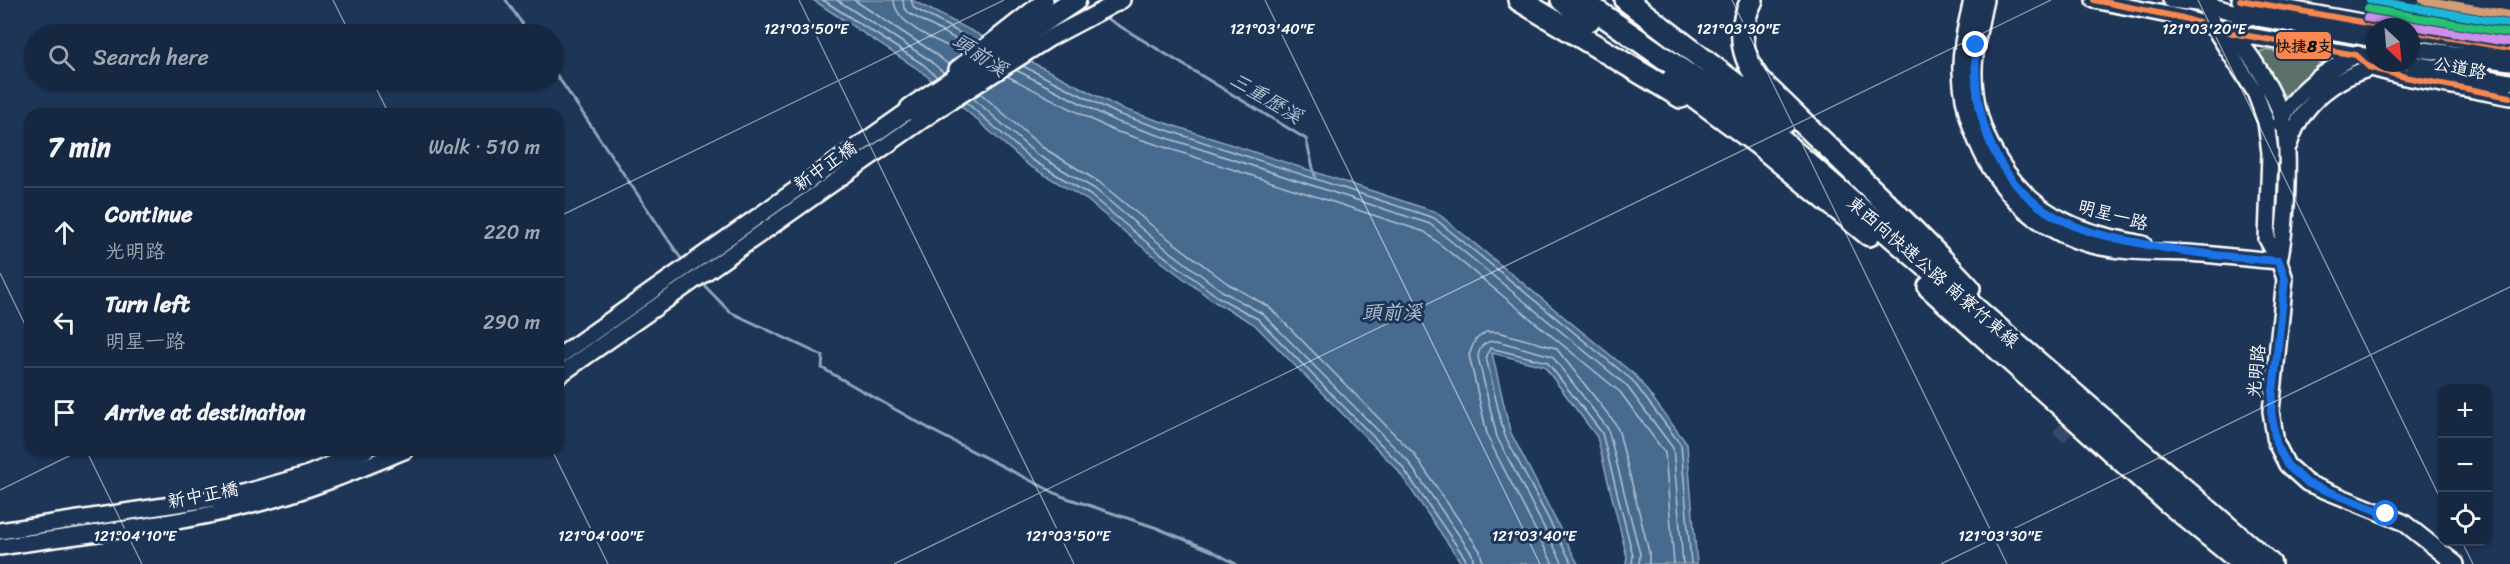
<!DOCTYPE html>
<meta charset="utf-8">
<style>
body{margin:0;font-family:Sriracha,"LXGW WenKai TC",sans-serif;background:#1f3048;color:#f1f3f6}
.controls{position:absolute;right:18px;bottom:18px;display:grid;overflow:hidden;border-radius:12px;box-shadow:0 2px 4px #0004}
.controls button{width:54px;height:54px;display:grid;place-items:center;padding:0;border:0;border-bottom:2px solid #35445a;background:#162841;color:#f1f3f6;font:30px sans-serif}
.compass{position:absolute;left:2366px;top:18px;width:54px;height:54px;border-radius:50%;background:#162841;box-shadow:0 2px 4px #0004;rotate:154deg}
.stop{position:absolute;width:18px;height:18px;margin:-14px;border:4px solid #1a73e8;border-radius:50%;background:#fff}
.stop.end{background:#1a73e8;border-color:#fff;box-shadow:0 2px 6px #0008}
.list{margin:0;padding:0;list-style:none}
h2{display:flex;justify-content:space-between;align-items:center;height:78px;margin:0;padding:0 24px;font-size:26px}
h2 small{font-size:20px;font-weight:400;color:#9ea6b1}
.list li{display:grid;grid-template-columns:39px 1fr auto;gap:18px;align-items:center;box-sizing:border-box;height:90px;padding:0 24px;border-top:2px solid #35445a}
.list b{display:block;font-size:22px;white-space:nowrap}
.list p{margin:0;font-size:20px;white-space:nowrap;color:#9ea6b1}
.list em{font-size:20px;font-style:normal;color:#9ea6b1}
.icon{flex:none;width:33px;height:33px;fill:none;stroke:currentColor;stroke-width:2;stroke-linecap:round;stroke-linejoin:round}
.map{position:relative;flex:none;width:2510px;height:564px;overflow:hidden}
.search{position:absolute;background:#162841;box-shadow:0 2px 4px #0004;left:24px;top:24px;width:540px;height:66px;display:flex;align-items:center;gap:15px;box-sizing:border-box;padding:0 21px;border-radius:33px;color:#9ea6b1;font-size:22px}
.panel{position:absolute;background:#162841;box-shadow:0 2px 4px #0004;left:24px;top:108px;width:540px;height:348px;border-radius:18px}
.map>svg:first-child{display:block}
.green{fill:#5b6f6a;stroke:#adb7b4;stroke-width:1.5}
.water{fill:#476b8f;stroke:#91a6bc;stroke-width:1.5}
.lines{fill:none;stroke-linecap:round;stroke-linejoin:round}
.shore{stroke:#b5c4d2;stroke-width:1.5}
.stream{stroke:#91a6bc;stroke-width:3}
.minor-tunnel{stroke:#344968;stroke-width:15;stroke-dasharray:15 8;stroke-linecap:butt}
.minor-casing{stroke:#fff;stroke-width:20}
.highway-casing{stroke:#fff;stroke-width:26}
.minor{stroke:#1d3557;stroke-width:15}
.highway{stroke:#1d3557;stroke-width:21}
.bus-1-casing{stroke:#1d3557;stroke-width:10}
.bus-1{stroke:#f88751;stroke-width:6}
.rail-1-casing{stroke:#1d3557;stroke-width:12}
.rail-2-casing{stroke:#1d3557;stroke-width:12}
.rail-3-casing{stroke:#1d3557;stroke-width:12}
.rail-4-casing{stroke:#1d3557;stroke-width:12}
.rail-1{stroke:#1ab6d8;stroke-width:8}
.rail-2{stroke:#26c172;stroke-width:8}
.rail-3{stroke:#d39c74;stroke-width:8}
.rail-4{stroke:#ce8fe9;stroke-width:8}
.route{stroke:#1a73e8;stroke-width:8}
.ticks{fill:none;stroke:#fff;stroke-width:1.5;stroke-opacity:0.45}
.labels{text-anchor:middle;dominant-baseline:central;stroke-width:6;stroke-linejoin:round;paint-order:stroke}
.street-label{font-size:18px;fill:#fff;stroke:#1d3557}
.water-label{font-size:20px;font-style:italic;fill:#b5c4d2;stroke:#1d3557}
.ticks-label{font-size:15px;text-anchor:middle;fill:#fff;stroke:#1d3557;stroke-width:6;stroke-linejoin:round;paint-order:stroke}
.line-badge{stroke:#1d3557;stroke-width:2}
.pale-badge-label{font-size:16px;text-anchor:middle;font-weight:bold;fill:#111}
</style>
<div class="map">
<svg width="2510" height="564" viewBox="0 0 2510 564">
<rect width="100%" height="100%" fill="#1d3557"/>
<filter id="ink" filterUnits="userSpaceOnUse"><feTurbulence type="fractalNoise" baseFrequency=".0167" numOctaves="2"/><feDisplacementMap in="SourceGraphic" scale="12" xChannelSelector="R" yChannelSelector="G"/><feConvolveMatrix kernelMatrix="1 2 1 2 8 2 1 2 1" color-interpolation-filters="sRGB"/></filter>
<g filter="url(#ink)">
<path class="green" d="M2266,50L2318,59L2320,63L2291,93L2282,96L2259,55L2261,51Z"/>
<path class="water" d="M813,0H912L1120,108L1436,212L1636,376L1687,444L1697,564H1626L1627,557L1597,437L1544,366L1492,353L1510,431L1578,564H1462L1397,469L1254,324L1215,302L1147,251L1087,200L1028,165L921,71Z"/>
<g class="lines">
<path class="shore" d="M823,0L924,65L937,77
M837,0L928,59L944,73
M854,0L933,52L949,65
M894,0C895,26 942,43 963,53
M903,0L904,8L910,14L970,47
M911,0L914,8L977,42
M1023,66L1118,114L1434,218L1632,380L1681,445L1691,564
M1016,70L1115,121L1430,224L1626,385L1673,448L1683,564
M1007,76L1112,130L1425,232L1620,392L1665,453L1674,564
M980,93L1042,147L1099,182L1161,233L1227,283L1269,307L1414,454L1480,551L1483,564
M973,98L1036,154L1095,189L1155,240L1222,291L1263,314L1407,460L1472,554L1474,564
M966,102L1032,160L1090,195L1151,246L1218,297L1258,319L1401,465L1465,558L1467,564
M1553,564L1488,438L1469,355L1475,340L1486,332H1498L1556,348L1615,423L1619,432L1649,552V564
M1563,564L1497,437L1478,357C1479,346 1486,340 1497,341L1552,356L1608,429L1640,554L1639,564
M1572,564L1504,434L1486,357L1490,348L1547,362L1602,433L1633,556L1632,564"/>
<path class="stream" d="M506,0L529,34
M1103,16L1306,139L1315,176
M554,71L684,263
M700,281L730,312L823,356L822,368L937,433L1061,496L1157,528L1210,550L1236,564"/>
<path class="minor-tunnel" d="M2058,437L2082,413"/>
<g class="minor-casing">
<path id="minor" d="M1972,0C1967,23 1960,48 1961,72C1964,147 2013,224 2088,244C2121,253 2155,252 2188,253C2219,255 2249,259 2279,261
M1985,0C1980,22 1975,45 1974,68C1972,131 2010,197 2069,223C2092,234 2118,239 2143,244
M2094,0L2183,18L2232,33L2375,58
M2171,0L2205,4L2246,16L2375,39
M2203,0L2214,28L2255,92L2266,122L2270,153L2267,239L2279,261L2285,279L2271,411L2276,443L2287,465L2307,483L2403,522L2456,564
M2240,0L2389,27
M2229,30C2252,54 2271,86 2282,117C2292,148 2286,229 2279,261
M2411,31L2510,48
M2411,48L2510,62
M2410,63L2510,82
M957,69L1045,0
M2375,69L2405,77L2510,97
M2280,124C2294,91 2327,69 2358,54
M2289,145C2304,94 2352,66 2402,63
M558,357L919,103
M558,376L937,110L1050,38L1122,0
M0,531L236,495L306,475L366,450
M0,547C84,534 170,526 252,505C305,492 356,471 406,450"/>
</g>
<g class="highway-casing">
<path id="highway" d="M1519,0L1681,97
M1562,0L1589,20
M1581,0L1776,136L2270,564
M1626,0L1785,122
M1752,0C1737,29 1740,54 1759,80C1829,149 1902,216 1969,288
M1672,80L1757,143L1869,235
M911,109L1075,0
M1929,287L2168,502L2244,564"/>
</g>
<use href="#minor" class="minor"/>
<use href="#highway" class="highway"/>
<g class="bus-1-casing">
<path id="bus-1" d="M2094,0L2183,18L2232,33L2356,55L2369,67L2405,77L2510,97
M2240,0L2389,27
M2411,31L2510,48"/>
</g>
<use href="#bus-1" class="bus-1"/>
<g class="rail-1-casing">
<path id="rail-1" d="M2370,0L2510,24"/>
</g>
<g class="rail-2-casing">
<path id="rail-2" d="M2368,9L2508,33"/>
</g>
<g class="rail-3-casing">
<path id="rail-3" d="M2423,0L2510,15"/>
</g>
<g class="rail-4-casing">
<path id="rail-4" d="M2367,18L2507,42"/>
</g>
<use href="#rail-1" class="rail-1"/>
<use href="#rail-2" class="rail-2"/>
<use href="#rail-3" class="rail-3"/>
<use href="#rail-4" class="rail-4"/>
</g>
</g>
<g class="lines" filter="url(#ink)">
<path class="route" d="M1976,45C1971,119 1996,190 2068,223C2093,235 2121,239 2148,245C2191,253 2235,258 2279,261L2285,279L2271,411L2276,443L2287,465L2307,483L2386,514"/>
</g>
<path class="ticks" d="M333,0L350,34M799,0L1074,564M1265,0L1540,564M1732,0L2007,564M2198,0L2442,502M372,80L389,114M558,217L1004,0M0,273L30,335M86,450L142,564M552,450L608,564M0,490L81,450M2462,542L2473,564M894,564L2051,0M1941,564L2510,287"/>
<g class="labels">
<g class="street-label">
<text transform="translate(2460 68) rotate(11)">公道路</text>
<text transform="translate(825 166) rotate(-35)">新中正橋</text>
<text transform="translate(2113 215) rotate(15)">明星一路</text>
<text transform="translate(1933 272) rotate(41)">東西向快速公路 南寮竹東線</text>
<text transform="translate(2256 371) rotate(-84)">光明路</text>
<text transform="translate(203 495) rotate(-11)">新中正橋</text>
</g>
<g class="water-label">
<text transform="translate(980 55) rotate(34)">頭前溪</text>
<text transform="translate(1266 98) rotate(31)">三重歷溪</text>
<text x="1392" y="312">頭前溪</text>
</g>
</g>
<g class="ticks-label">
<text x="806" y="34">121°03'50"E</text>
<text x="1272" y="34">121°03'40"E</text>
<text x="1738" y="34">121°03'30"E</text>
<text x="2204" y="34">121°03'20"E</text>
<text x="135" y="541">121°04'10"E</text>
<text x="601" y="541">121°04'00"E</text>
<text x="1068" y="541">121°03'50"E</text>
<text x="1534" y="541">121°03'40"E</text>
<text x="2000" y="541">121°03'30"E</text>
</g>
<rect class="line-badge" x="2275" y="31" width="57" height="29" rx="6" fill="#f88751"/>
<g class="pale-badge-label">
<text x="2304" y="52">快捷8支</text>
</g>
</svg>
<div class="controls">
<button>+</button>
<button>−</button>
<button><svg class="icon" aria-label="locate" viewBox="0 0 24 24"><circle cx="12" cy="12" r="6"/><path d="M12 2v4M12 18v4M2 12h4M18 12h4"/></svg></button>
</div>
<svg class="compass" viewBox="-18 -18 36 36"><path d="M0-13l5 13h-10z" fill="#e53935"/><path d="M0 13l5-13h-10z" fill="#9ea6b1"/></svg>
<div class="stop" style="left:2386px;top:514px"></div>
<div class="stop end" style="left:1976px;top:45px"></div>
<div class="search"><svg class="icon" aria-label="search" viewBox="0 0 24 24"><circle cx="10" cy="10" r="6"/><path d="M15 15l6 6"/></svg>Search here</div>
<section class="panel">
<h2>7 min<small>Walk · 510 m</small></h2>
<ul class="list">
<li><svg class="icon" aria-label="ahead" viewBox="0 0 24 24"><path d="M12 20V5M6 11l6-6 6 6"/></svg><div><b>Continue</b><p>光明路</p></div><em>220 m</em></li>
<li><svg class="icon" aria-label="left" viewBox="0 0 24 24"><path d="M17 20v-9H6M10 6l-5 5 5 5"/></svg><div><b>Turn left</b><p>明星一路</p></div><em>290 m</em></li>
<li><svg class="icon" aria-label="arrive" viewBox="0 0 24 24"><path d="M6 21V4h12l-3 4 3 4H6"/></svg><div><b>Arrive at destination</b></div></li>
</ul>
</section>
</div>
